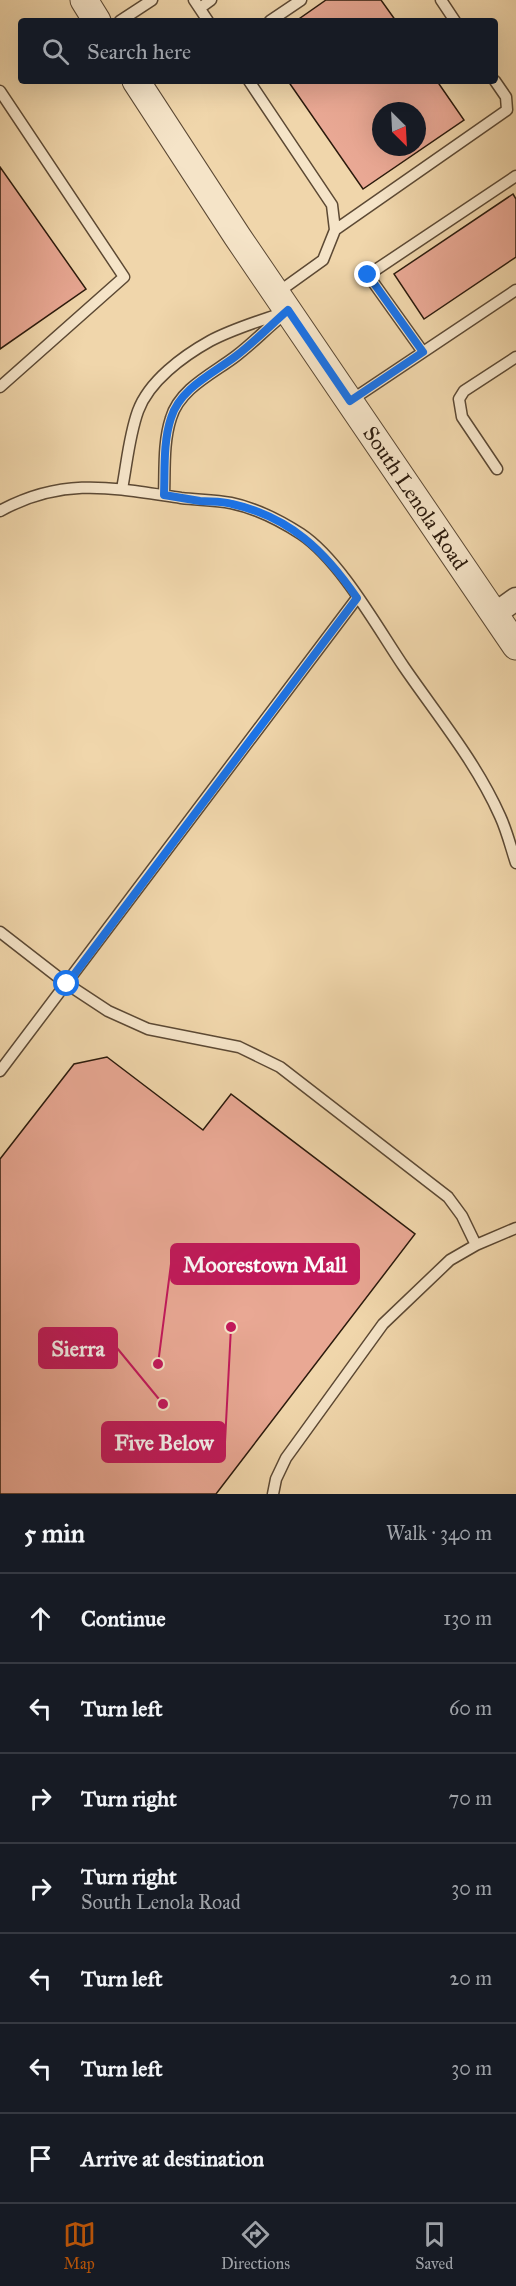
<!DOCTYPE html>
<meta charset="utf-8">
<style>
body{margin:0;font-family:"IM FELL Great Primer",serif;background:#20242c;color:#f1f3f6}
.compass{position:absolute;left:372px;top:102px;width:54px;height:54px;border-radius:50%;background:#171b24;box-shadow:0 6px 24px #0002;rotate:156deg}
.stop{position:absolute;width:18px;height:18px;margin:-14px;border:4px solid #1a73e8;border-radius:50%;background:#fff}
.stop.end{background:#1a73e8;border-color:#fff;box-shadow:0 2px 6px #0008}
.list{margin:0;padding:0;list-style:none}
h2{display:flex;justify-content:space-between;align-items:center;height:78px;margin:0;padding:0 24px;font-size:26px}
h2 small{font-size:20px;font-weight:400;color:#9ea1a6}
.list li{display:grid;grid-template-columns:39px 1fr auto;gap:18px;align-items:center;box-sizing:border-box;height:90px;padding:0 24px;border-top:2px solid #363941}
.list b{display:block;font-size:22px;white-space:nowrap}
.list p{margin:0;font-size:20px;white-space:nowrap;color:#9ea1a6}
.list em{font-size:20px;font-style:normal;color:#9ea1a6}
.icon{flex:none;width:33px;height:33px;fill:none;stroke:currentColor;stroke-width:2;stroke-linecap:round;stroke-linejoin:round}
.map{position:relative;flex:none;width:516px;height:1494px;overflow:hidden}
.search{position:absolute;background:#171b24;box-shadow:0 6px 24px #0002;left:18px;right:18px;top:18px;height:66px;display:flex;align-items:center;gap:15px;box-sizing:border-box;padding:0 21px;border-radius:6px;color:#9ea1a6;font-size:22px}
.sheet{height:708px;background:#171b24}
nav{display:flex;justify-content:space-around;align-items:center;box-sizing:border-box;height:84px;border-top:2px solid #363941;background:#171b24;font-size:16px;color:#9ea1a6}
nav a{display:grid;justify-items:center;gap:3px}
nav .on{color:#b45309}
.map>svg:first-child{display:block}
.building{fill:#e9a894;stroke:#2b1a0c;stroke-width:1.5;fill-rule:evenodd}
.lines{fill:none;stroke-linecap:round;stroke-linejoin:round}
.service-casing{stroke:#5c4934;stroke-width:13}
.minor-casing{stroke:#5c4934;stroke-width:25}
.tertiary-casing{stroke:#5c4934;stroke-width:29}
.service{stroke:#f5e4c8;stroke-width:10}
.minor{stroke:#f5e4c8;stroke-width:22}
.tertiary{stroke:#f5e4c8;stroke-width:27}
.route{stroke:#1a73e8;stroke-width:8}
.labels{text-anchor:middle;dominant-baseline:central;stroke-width:5;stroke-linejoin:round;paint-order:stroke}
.street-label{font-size:21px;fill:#2b1a0c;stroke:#f5e4c8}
.leader{fill:none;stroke:#c2185b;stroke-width:2}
.callout-dot{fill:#c2185b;stroke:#f5e4c8;stroke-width:2}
.callout{fill:#c2185b;stroke:#c2185b;stroke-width:2}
.callout-label{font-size:22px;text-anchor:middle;font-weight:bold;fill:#fff}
</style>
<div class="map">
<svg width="516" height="1494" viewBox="0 0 516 1494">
<rect width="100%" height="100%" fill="#f0d6ab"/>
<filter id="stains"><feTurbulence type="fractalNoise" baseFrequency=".00333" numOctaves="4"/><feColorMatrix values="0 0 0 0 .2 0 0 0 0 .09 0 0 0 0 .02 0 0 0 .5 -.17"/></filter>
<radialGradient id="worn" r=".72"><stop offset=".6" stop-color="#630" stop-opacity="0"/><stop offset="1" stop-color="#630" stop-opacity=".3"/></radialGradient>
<path class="building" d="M326,0H381L396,21H296Z
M288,81H437L464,120L363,189ZM381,111H417V147H381Z
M0,167L86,289L0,349Z
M513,194L516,199V257L424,319L394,274Z
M107,1057L203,1130L231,1094L415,1234L216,1494H0V1159L74,1064Z"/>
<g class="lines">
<g class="service-casing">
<path id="service" d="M194,0L208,21
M441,0L455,21
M200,8L211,0
M120,21L152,0
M270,21L301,0
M249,81L332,205L335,230L323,260L277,293
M0,91L124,277L0,387
M335,230L507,110L506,97L495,81
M423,352L368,275L516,176
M350,401L516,290
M497,469L462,417L459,399L464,391L516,357
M122,489C127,463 129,436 138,411C149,381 183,356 210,341C234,328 263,320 288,311
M164,495C165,470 163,442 171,418C180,388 214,373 236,356C252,344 266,329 281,317
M0,511C64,476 114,488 181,498C198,500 215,500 231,503C255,508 281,521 301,534C340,560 377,627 404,667C437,715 476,762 500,816C507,831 511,848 516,863
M0,932L67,984L108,1011L148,1029L239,1047L280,1067L448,1197L462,1216L476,1245
M0,1071L357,598
M273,1494L276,1479L286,1458L383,1324L450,1260L476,1245L516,1228"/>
</g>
<g class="minor-casing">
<path id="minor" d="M495,614L516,599"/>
</g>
<g class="tertiary-casing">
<g id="tertiary">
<path d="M84,0L97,21"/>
<path id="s1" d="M136,81L237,236L516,646"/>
</g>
</g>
<use href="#service" class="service"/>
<use href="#minor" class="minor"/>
<use href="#tertiary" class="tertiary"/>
</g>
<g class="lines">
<path class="route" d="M67,984L357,598C325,551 290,517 232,504C222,501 211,502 200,501C188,499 176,497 164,495C165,470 163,442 171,418C180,388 214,373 236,356C254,342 271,325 288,310L350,401L423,352L368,275"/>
</g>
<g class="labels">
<g class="street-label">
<text stroke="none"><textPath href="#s1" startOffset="502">South Lenola Road</textPath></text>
</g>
</g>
<path class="leader" d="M158 1364L171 1264M163 1404L117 1348M231 1327L225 1442"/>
<g class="callout-dot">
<circle cx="158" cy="1364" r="6"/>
<circle cx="163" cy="1404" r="6"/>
<circle cx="231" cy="1327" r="6"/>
</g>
<g class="callout">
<rect x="171" y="1244" width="188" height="40" rx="6"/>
<rect x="39" y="1328" width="78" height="40" rx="6"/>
<rect x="102" y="1422" width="123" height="40" rx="6"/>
</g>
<g class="callout-label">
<text x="265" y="1272">Moorestown Mall</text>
<text x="78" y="1356">Sierra</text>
<text x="164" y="1450">Five Below</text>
</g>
<rect width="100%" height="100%" filter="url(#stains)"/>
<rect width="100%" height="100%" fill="url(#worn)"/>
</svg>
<svg class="compass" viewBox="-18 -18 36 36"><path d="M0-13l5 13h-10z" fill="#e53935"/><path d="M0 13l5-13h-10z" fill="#9ea1a6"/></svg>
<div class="stop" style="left:67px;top:984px"></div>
<div class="stop end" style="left:368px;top:275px"></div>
<div class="search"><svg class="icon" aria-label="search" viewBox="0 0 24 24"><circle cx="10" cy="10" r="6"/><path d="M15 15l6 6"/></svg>Search here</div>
</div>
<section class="sheet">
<h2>5 min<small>Walk · 340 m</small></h2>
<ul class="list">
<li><svg class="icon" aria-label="ahead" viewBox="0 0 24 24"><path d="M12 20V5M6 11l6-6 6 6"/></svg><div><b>Continue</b></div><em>130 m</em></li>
<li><svg class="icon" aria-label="left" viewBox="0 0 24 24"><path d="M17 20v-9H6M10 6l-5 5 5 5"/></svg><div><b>Turn left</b></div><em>60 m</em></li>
<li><svg class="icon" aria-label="right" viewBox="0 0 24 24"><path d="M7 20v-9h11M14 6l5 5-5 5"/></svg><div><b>Turn right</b></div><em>70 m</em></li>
<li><svg class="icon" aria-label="right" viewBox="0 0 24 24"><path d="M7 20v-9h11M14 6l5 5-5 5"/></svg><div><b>Turn right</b><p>South Lenola Road</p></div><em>30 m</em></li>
<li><svg class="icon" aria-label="left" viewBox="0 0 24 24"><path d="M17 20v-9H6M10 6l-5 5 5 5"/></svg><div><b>Turn left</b></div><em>20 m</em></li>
<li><svg class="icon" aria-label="left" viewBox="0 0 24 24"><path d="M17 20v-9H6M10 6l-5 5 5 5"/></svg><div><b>Turn left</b></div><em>30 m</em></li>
<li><svg class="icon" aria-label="arrive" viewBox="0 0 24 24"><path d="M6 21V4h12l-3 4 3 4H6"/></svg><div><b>Arrive at destination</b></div></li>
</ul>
</section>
<nav>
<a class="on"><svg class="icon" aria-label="map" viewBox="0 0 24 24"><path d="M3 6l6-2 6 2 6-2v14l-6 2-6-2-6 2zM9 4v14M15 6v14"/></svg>Map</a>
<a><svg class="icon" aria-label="directions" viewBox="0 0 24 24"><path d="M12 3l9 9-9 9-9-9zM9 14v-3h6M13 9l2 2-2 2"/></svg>Directions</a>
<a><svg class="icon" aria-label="saved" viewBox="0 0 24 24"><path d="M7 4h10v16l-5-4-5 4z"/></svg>Saved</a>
</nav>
